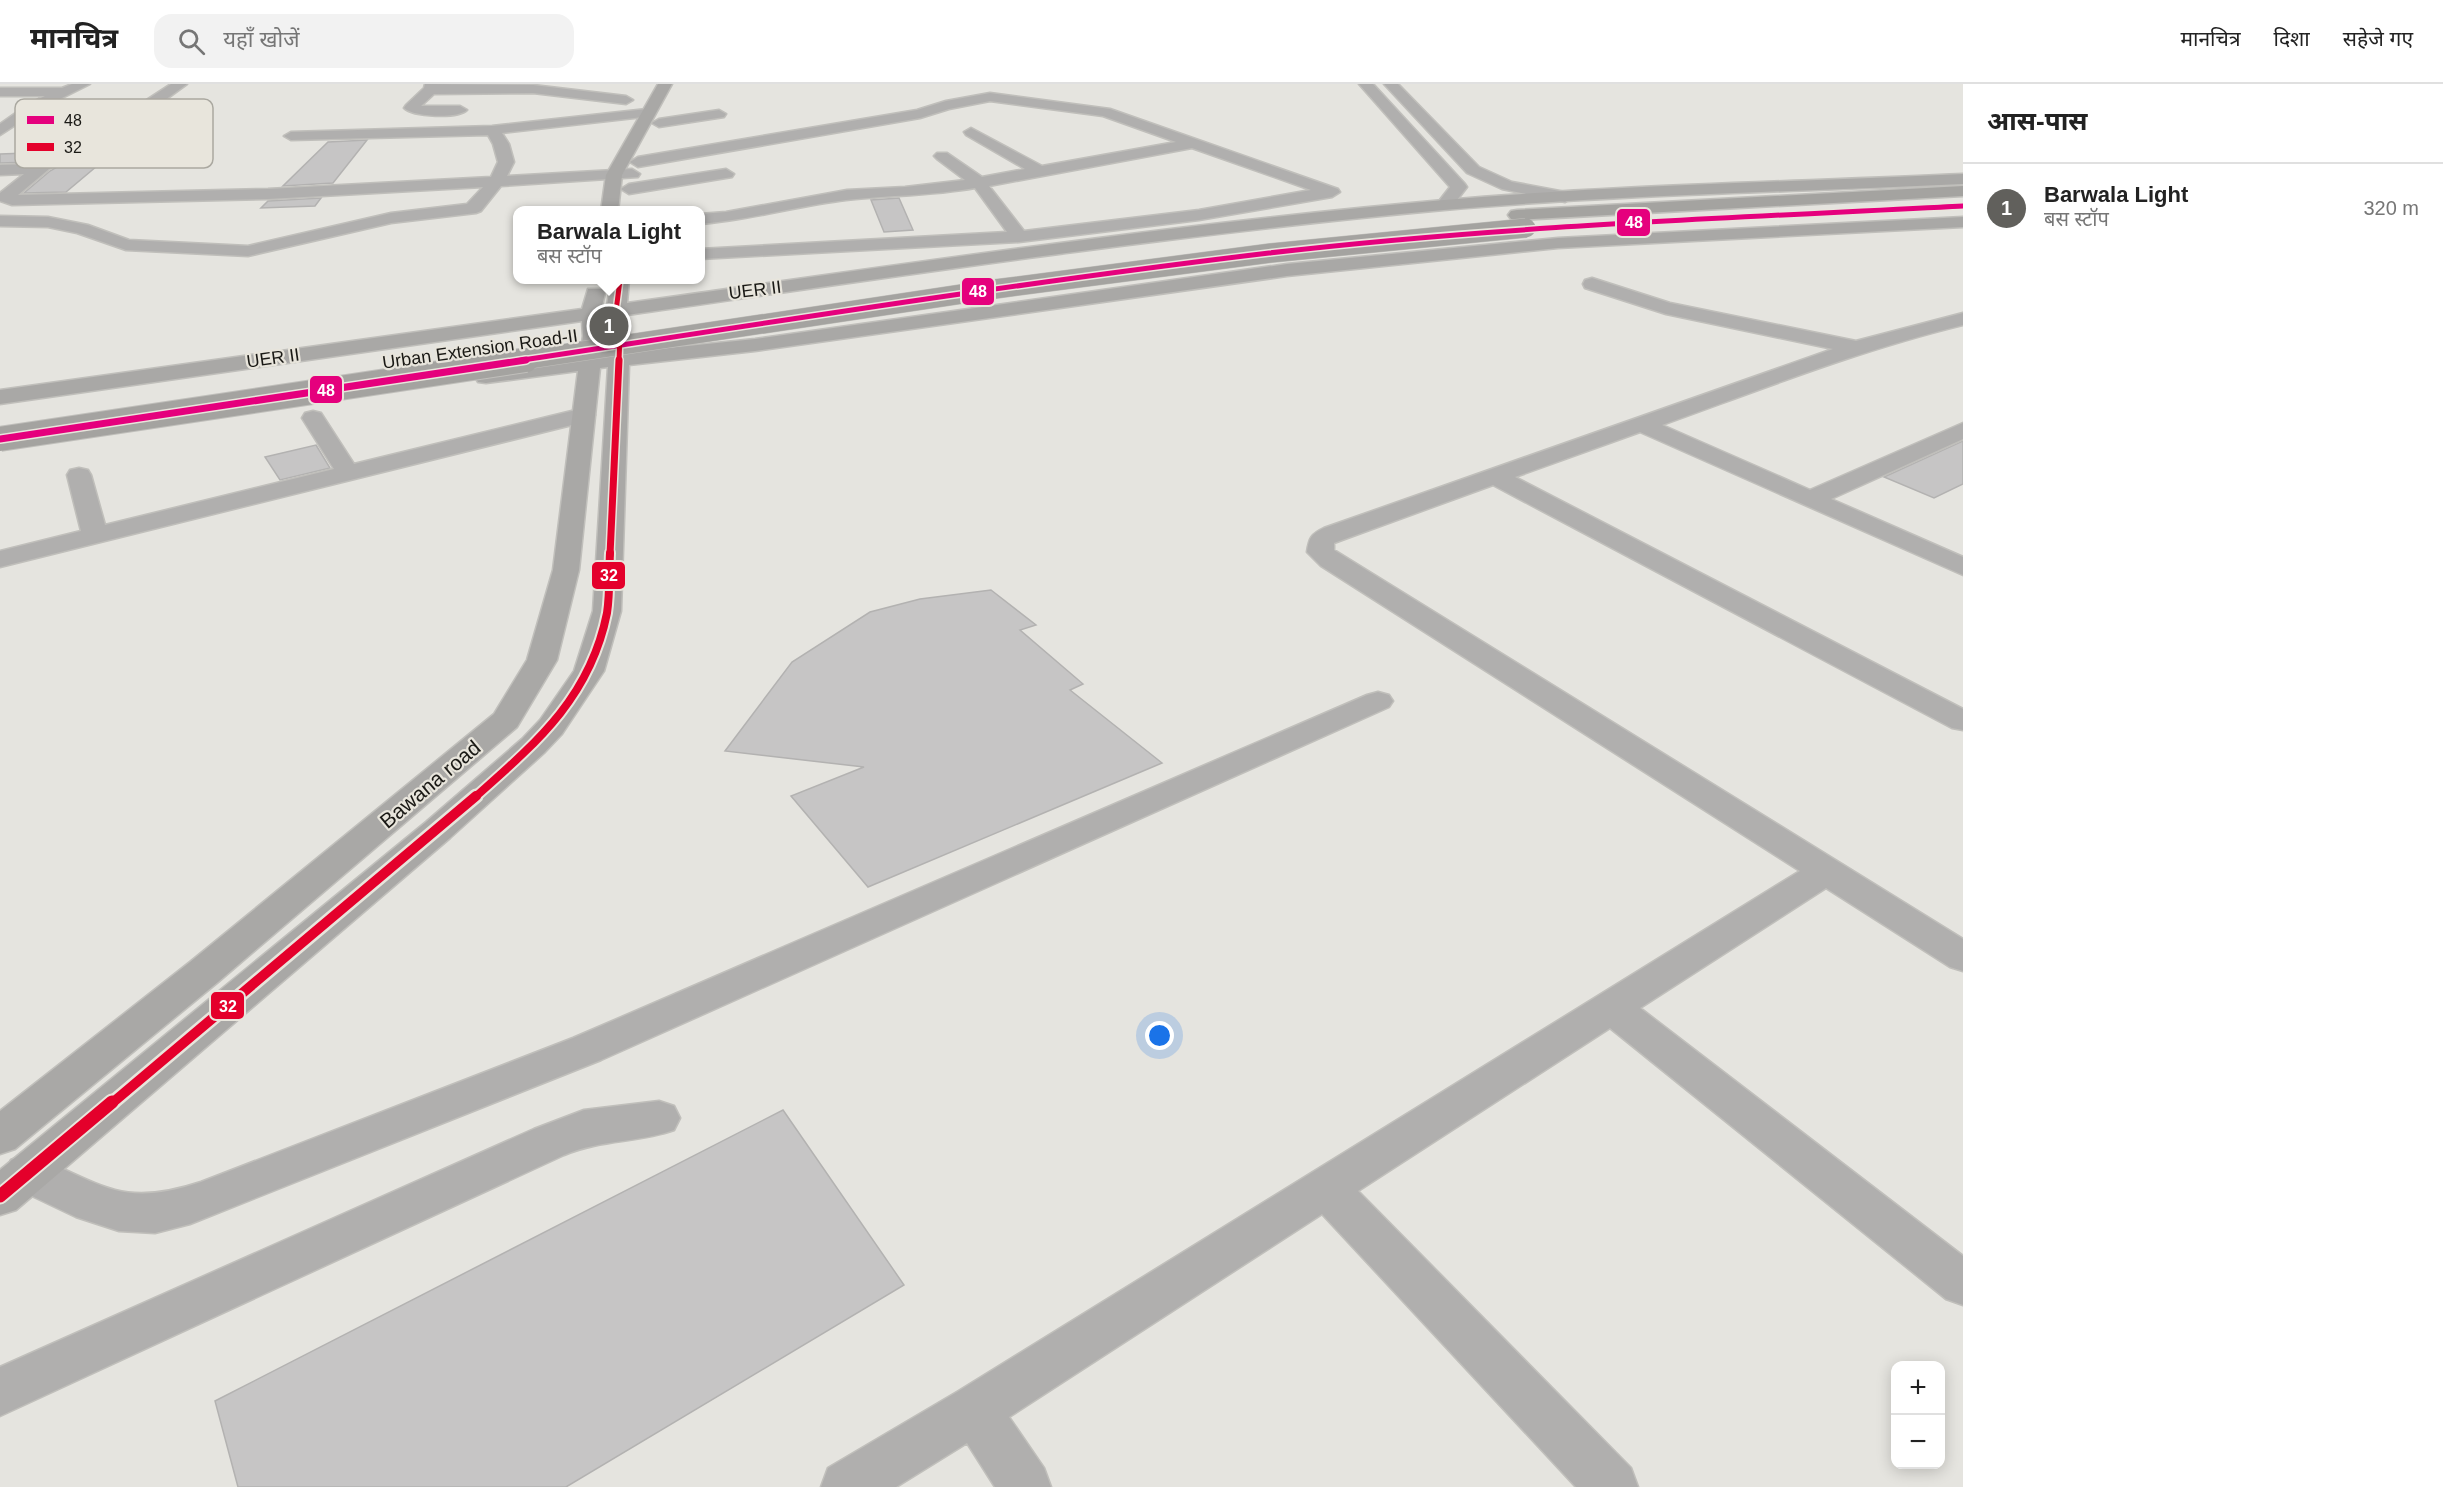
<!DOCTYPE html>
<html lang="hi">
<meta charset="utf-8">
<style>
body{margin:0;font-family:Arial,"Noto Sans Devanagari",sans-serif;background:#f2f2f2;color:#222}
.controls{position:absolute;right:18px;bottom:18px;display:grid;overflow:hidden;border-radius:12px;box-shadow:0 3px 15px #0003}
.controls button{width:54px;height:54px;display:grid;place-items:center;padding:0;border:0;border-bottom:2px solid #e0e0e0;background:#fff;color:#222;font:30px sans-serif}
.you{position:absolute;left:1160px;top:952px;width:21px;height:21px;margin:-15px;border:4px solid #fff;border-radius:50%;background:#1a73e8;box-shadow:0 0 0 9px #1a73e833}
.badge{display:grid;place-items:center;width:39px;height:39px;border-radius:50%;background:#61605c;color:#fff;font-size:20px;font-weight:700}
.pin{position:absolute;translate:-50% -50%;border:3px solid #fff;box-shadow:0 2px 6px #0006}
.popup{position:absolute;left:513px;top:122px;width:192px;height:78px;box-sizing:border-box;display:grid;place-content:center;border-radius:12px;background:#fff;filter:drop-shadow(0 2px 4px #0005);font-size:20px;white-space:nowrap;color:#767676}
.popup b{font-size:22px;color:#222}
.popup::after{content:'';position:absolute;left:50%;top:100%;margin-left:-12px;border:12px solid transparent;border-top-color:#fff}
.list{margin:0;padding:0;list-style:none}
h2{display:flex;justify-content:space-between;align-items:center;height:78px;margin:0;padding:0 24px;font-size:26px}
h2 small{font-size:20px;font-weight:400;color:#767676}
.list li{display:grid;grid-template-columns:39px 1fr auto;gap:18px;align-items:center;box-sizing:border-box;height:90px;padding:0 24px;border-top:2px solid #e0e0e0}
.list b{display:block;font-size:22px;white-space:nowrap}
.list p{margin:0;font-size:20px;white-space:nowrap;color:#767676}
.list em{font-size:20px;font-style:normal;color:#767676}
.icon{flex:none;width:33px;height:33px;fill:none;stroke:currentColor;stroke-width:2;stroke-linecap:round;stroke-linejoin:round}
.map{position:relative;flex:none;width:1963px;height:1403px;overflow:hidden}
header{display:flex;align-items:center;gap:36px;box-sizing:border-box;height:84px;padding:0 30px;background:#fff;border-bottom:2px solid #e0e0e0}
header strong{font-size:28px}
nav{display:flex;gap:33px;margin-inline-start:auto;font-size:21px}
.search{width:420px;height:54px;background:#f2f2f2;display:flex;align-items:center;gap:15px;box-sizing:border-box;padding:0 21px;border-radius:18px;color:#767676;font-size:22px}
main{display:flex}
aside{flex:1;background:#fff}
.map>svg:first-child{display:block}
.building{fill:#c6c5c5;stroke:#b3b2b1;stroke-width:1.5}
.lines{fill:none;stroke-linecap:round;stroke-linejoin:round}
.minor-casing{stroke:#c0bfbb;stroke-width:3}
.major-casing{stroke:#c0bfbb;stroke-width:3}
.highway-casing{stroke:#c0bfbb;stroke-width:3}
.minor{fill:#b0afae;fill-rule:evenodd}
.major{fill:#a9a8a6;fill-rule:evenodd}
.highway{fill:#a4a3a0;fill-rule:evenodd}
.highway-bridge-far1-casing{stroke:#c0bfbb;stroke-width:20;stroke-linecap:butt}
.highway-bridge-casing{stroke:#c0bfbb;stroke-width:26;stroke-linecap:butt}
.highway-bridge-far1{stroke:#a4a3a0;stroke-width:19}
.highway-bridge{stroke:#a4a3a0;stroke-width:24}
.bus-1-far2-casing{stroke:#e8e5dc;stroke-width:6}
.bus-1-far1-casing{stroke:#e8e5dc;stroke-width:8}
.bus-1-casing{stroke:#e8e5dc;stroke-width:10}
.bus-2-far4-casing{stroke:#e8e5dc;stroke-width:8}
.bus-2-far3-casing{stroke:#e8e5dc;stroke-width:10}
.bus-2-far2-casing{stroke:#e8e5dc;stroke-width:12}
.bus-2-far1-casing{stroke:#e8e5dc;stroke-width:15}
.bus-2-casing{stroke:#e8e5dc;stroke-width:17}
.bus-1-far2{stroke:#e5007d;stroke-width:4}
.bus-1-far1{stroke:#e5007d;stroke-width:5}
.bus-1{stroke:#e5007d;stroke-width:7}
.bus-2-far4{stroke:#e4002b;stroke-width:5}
.bus-2-far3{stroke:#e4002b;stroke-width:7}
.bus-2-far2{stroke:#e4002b;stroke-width:8}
.bus-2-far1{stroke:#e4002b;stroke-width:10}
.bus-2{stroke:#e4002b;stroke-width:13}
.labels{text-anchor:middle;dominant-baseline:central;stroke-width:4.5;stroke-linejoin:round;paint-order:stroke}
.far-street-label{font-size:18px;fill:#1a1915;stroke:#e8e5dc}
.street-label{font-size:21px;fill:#1a1915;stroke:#e8e5dc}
.key{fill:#e8e5dc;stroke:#aaa8a0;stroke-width:1.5}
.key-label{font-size:16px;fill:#1a1915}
.line-badge{stroke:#e8e5dc;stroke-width:2}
.badge-label{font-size:16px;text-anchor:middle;font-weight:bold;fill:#fff}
</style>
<header>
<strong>मानचित्र</strong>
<div class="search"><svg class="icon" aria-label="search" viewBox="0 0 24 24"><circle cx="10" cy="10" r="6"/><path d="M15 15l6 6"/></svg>यहाँ खोजें</div>
<nav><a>मानचित्र</a><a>दिशा</a><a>सहेजे गए</a></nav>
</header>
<main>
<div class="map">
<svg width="1963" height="1403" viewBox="0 0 1963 1403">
<rect width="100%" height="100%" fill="#e5e4df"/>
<path class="building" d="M367,56L333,99L283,102L328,58Z
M105,66H116L66,108L24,109L50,87L67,77Z
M53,68L32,78L0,79V70Z
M321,114L315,122L261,124L268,117Z
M899,114L913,146L884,148L871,116Z
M1963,357V400L1934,414L1884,393Z
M316,361L330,384L280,396L265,373Z
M991,506L1036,541L1020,546L1083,600L1070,606L1162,679L868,803L791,712L864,683L725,667L792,578L870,528L920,515Z
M783,1026L904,1201L566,1403H238L215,1317Z"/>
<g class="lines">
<g class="minor-casing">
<path id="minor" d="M72,0H90L40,25L0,51V40L30,19L45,12H0V4H62Z
M171,0H187L165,16L201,17L208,21L201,25L145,23L143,20L145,17Z
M425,0L533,1L626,12L633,16L626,20L533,9L434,10L421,22H460L467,26C458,35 413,33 404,24L406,21L424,4Z
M1359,0H1373L1465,100L1467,103L1450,125H1438L1436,121L1450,103Z
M1384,0H1398L1479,83L1512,98L1565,108L1573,113L1565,118L1502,105L1467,89Z
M990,9L1110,25L1338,105L1340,108L1332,113L1199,136L1019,158L700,175V165L1007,148L975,104C932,112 889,111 846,116C797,122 750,136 700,140V130L726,128L847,106L905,103L965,96L937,75L934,72L937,69H947L982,93L1025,85L966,51L964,48L971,44L1042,82L1176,58L1103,32L990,17L949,25L920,34L638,83L630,78L638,73L917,26L946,17ZM1192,64L1311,106L1199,126L1024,147L989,102Z
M647,25L652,26L654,29L652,32L502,49L509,60L514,78L507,92L632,85L640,90L638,93L501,102L481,127L476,129L391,139L248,172L126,166L77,149L48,143L0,142V132L48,133L88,141L129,156L248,162L391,129L467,120L483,103L268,115L12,121L0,117V109L24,90L0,91V81L33,80L56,69L90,61L141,29L148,33L146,36L100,67L66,75L49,85L18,111L268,105L491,93L498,78L493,60L488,51L291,56L284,52L291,48L492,42Z
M719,26L726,30L724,33L659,43L652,39L659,35Z
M726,85L734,90L732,93L629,110L621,105L629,100Z
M1592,194L1670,219L1856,257L1963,229V241C1860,266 1762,305 1662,341L1810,406L1963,339V355L1831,415L1963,473V491L1640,348L1515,393L1963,625V646L1952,644L1493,401L1342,456L1334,459V466L1963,855V887L1950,883L1826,804L1640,924L1963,1172V1221L1946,1215L1610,944L1358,1107L1631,1384L1638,1403H1576L1322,1130L1009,1333L1044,1384L1051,1403H995L967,1359L896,1403H821L828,1384L957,1308L1800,787L1321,482L1307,468C1309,454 1311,450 1324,444L1833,265L1666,230L1585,204L1583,200L1585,196Z
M584,324L592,326L595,331L592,336L0,483V467L81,447L67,391L70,386L79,384L88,386L91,391L105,441L334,385L302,334L305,329L313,327L321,329L354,380Z
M1378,608L1389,611L1393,617L1389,623L601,976L190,1140L155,1149L119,1147L76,1133L11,1102L5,1089L11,1076L27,1070C101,1097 117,1126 201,1098L573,954L1367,611Z
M659,1017L674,1022L680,1034L674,1046C637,1059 602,1055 564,1071L0,1332V1283L534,1045L584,1026Z"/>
</g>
<g class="major-casing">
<path id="major" d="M658,0H672L622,91L618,127H601L606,91Z
M1963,90V100C1790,108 1616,111 1444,126C1170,151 898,192 627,231L630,251V268L755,255L1287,180L1558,154L1963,133V143L1558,164L1287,192L755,267L629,281L621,527L604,587L562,650L544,669L450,754L16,1126L0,1131V1086L426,738L522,655L540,636L574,587L593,527L608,283L600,284L579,486L557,576L517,643L218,898L15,1065L0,1070V1027L190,878L494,630L527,576L553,486L578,287L486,299L478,298L475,293L478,288L486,287L580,274L583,252L582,237L0,320V306L582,225L588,205H602L605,209L602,222H607L611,196H629L627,219C899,181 1170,140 1444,116C1616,101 1790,98 1963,90ZM601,234H607L610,251L609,271H601L603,252Z"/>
</g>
<g class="highway-casing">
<path id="highway" d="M1963,102V112L1517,136L1511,135L1508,131L1511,127L1517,126Z"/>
</g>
<use href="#minor" class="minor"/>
<use href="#major" class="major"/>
<use href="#highway" class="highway"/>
<g class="highway-bridge-far1-casing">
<path id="highway-bridge-far1" d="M516,277L995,205L1271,169L1526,144"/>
</g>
<g class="highway-bridge-casing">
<path id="highway-bridge" d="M0,355L526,276"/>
</g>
<use href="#highway-bridge-far1" class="highway-bridge-far1"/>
<use href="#highway-bridge" class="highway-bridge"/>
<g class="bus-1-far2-casing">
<path id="bus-1-far2" d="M1938,123L1963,122"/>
</g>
<g class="bus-1-far1-casing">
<path id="bus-1-far1" d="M516,277C767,239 1017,199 1269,169C1500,142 1731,134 1963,122"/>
</g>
<g class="bus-1-casing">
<path id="bus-1" d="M0,355L526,276"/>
</g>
<g class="bus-2-far4-casing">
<path id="bus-2-far4" d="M619,277L620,251L616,227L620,196"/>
</g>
<g class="bus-2-far3-casing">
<path id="bus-2-far3" d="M610,471L619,276"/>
</g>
<g class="bus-2-far2-casing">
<path id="bus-2-far2" d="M474,714C536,659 590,614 607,529C610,510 609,488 610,469"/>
</g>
<g class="bus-2-far1-casing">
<path id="bus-2-far1" d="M111,1020L476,712"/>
</g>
<g class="bus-2-casing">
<path id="bus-2" d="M0,1112L112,1018"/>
</g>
<use href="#bus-1-far2" class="bus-1-far2"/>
<use href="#bus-1-far1" class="bus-1-far1"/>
<use href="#bus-1" class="bus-1"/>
<use href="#bus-2-far4" class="bus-2-far4"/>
<use href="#bus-2-far3" class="bus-2-far3"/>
<use href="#bus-2-far2" class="bus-2-far2"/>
<use href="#bus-2-far1" class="bus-2-far1"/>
<use href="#bus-2" class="bus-2"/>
</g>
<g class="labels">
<g class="far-street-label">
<text transform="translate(755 206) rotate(-7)">UER II</text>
<text transform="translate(480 265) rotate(-8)">Urban Extension Road-II</text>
<text transform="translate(273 274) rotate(-8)">UER II</text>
</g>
<g class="street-label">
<text transform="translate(430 700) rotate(-40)">Bawana road</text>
</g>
</g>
<rect x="15" y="15" width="198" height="69" rx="9" class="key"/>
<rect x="27" y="32" width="27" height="8" fill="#e5007d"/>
<rect x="27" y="59" width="27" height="8" fill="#e4002b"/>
<g class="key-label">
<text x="64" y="42">48</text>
<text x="64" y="69">32</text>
</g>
<g class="line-badge">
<rect x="1616" y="124" width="35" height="29" rx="6" fill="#e5007d"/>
<rect x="961" y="193" width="34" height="29" rx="6" fill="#e5007d"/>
<rect x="309" y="291" width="34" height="29" rx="6" fill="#e5007d"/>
<rect x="591" y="477" width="35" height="29" rx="6" fill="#e4002b"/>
<rect x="210" y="907" width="35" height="29" rx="6" fill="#e4002b"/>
</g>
<g class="badge-label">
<text x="1634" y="144">48</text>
<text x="978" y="213">48</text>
<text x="326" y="312">48</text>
<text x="609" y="497">32</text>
<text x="228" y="928">32</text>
</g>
</svg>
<div class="controls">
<button>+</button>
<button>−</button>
</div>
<div class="you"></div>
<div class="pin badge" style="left:609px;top:242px">1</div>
<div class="popup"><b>Barwala Light</b>बस स्टॉप</div>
</div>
<aside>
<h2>आस-पास<small></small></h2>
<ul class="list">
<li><span class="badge">1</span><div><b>Barwala Light</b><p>बस स्टॉप</p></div><em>320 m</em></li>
</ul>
</aside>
</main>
